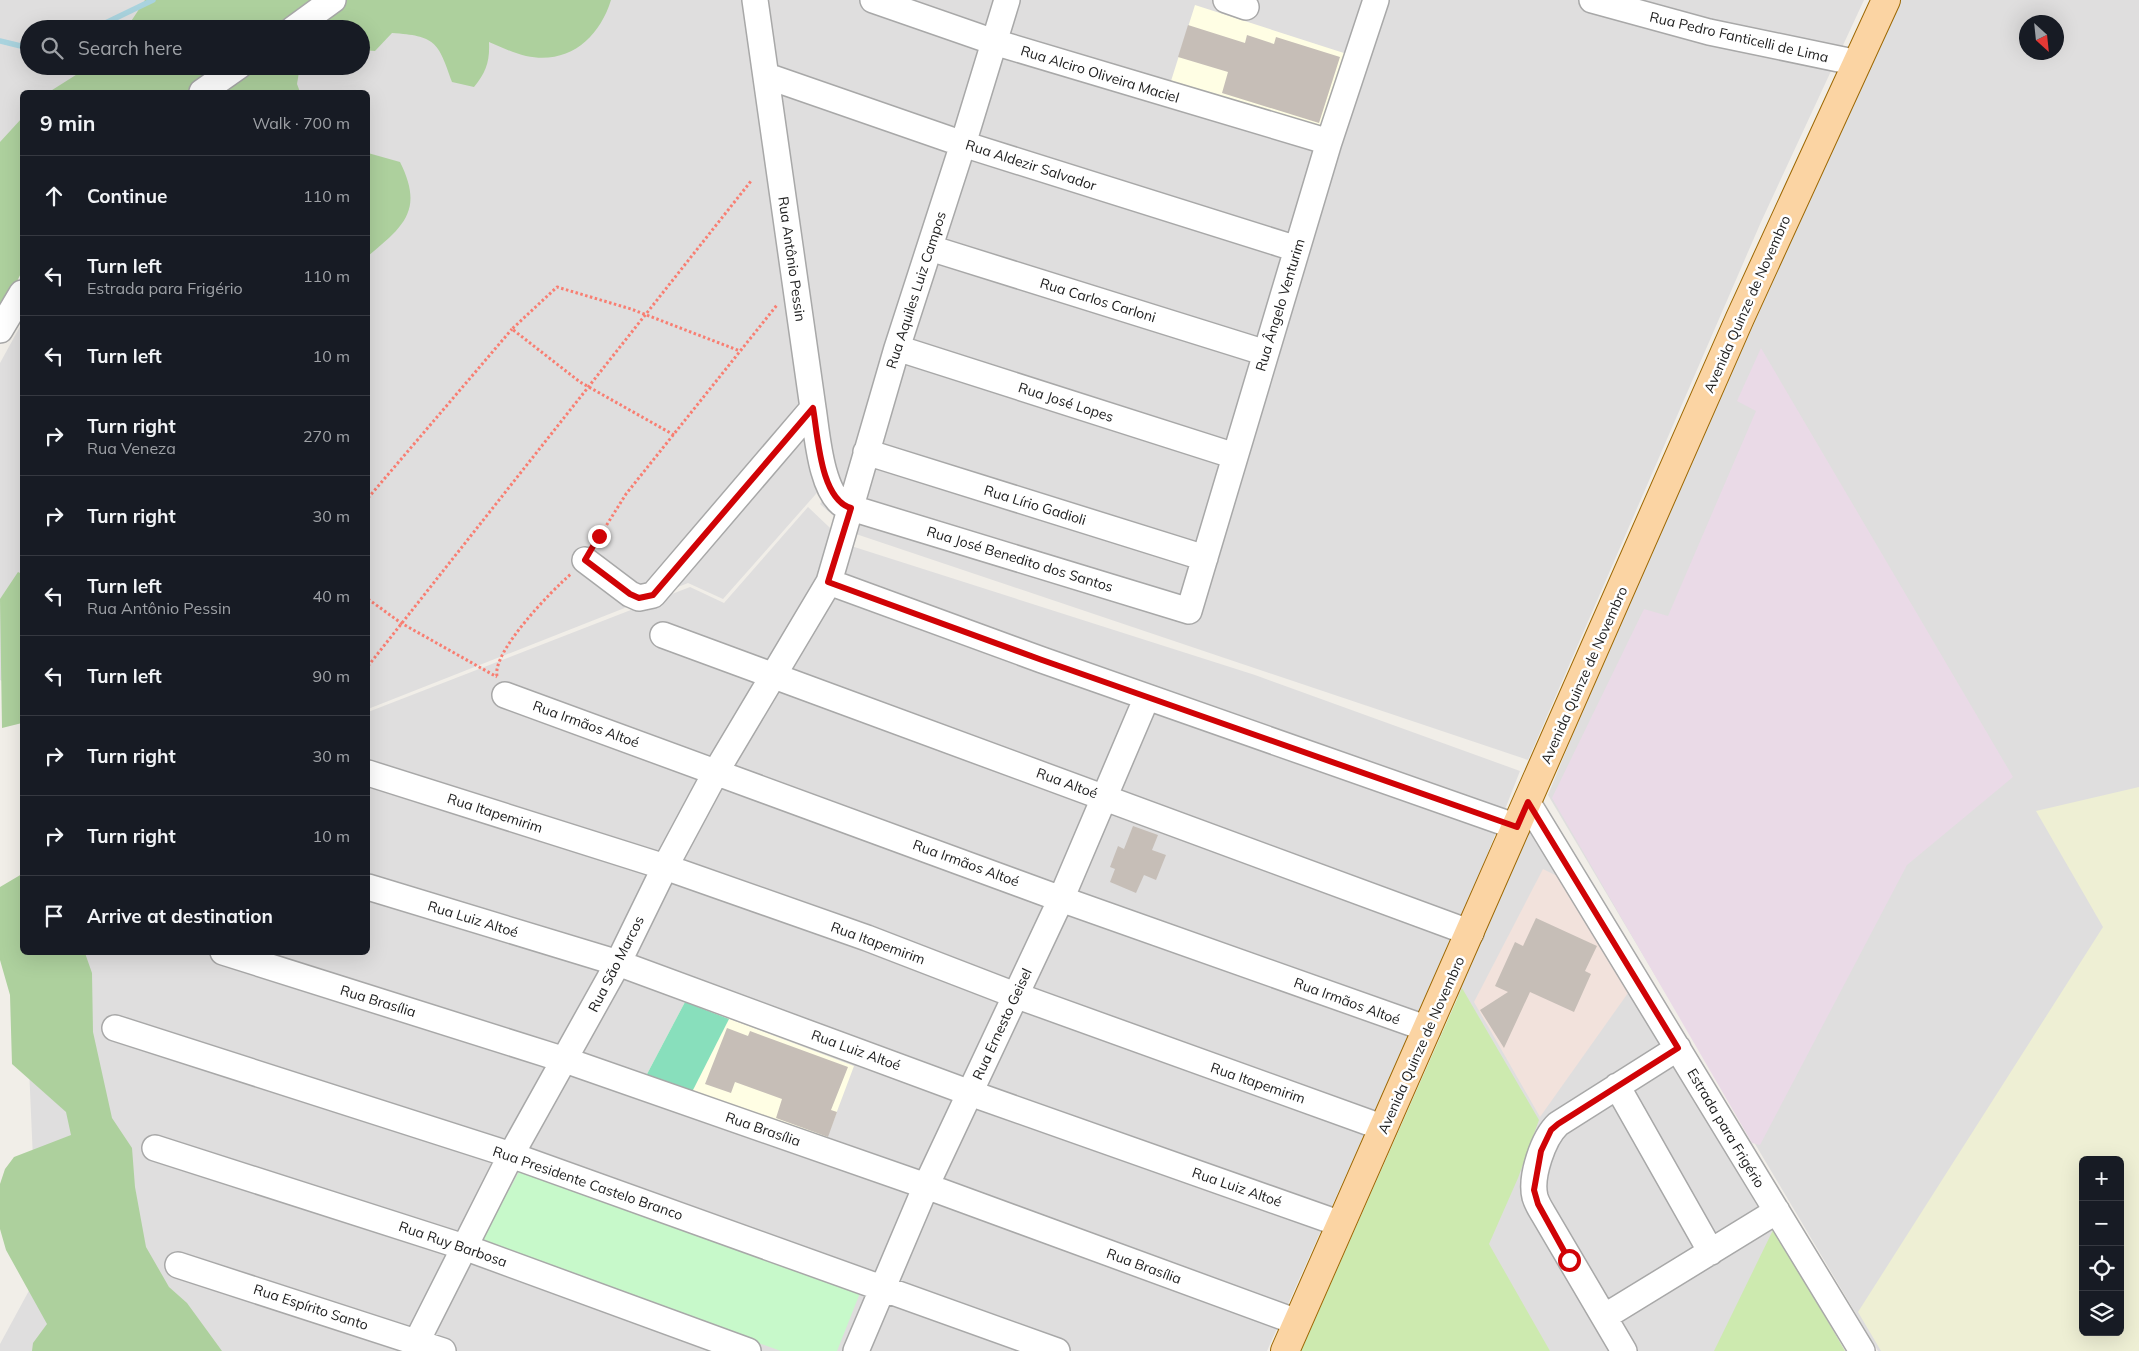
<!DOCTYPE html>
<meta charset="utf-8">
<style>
body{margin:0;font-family:Mulish,sans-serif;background:#242831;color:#f1f3f6}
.controls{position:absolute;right:15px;bottom:15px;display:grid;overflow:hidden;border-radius:8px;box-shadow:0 5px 20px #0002}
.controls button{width:45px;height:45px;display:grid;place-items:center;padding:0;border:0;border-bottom:1px solid #363941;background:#171b24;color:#f1f3f6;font:25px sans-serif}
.compass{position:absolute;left:2019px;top:15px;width:45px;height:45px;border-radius:50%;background:#171b24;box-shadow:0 5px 20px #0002;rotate:153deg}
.stop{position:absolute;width:15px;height:15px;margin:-11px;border:4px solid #d00306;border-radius:50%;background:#fff}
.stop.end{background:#d00306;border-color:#fff;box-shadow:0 1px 5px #0008}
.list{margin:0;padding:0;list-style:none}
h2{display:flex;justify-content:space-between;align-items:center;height:65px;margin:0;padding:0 20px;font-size:21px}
h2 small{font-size:16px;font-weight:400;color:#9ea1a6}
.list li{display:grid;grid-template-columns:32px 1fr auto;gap:15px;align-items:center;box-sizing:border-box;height:80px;padding:0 20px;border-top:1px solid #363941}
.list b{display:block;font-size:19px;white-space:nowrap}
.list p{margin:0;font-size:16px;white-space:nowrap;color:#9ea1a6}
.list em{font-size:16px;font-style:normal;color:#9ea1a6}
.icon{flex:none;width:28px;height:28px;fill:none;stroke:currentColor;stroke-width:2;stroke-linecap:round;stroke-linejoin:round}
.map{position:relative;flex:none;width:2139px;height:1351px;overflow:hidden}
.search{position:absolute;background:#171b24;box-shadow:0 5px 20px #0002;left:20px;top:20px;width:350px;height:55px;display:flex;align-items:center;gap:12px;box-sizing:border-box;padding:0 18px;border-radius:28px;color:#9ea1a6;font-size:19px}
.panel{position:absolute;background:#171b24;box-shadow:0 5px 20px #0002;left:20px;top:90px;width:350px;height:865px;border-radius:8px}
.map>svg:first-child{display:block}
.residential{fill:#dfdede;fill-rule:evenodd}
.industrial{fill:#eadae7}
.education{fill:#fffee4}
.military{fill:#f2e2dc}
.farmland{fill:#eeefd4;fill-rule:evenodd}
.grass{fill:#cdeaaf}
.forest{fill:#add09d}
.park{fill:#c7f9ca}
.pitch{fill:#88dfbc}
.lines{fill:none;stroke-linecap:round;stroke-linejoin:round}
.stream{stroke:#a9d3de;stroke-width:5.5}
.building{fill:#c6beb7}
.minor-casing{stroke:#a8a8a8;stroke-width:28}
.major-casing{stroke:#9c6702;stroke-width:30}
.path{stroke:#f87e72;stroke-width:3;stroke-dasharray:2.5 2.5;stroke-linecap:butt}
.minor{stroke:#fff;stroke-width:25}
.major{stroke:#fbd4a3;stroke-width:28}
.route{stroke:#d00306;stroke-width:6}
.labels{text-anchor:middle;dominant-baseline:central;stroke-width:5;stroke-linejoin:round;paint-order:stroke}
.street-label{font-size:14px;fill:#212121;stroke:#fff}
</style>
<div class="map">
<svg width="2139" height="1351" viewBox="0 0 2139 1351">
<rect width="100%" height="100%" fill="#f1eee8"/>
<path class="residential" d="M0,0H307L267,29H29V66H210L167,92H22V264L0,299Z
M394,0H742L823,486L723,599L688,583L368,709V92H234L277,66H361V29Z
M754,0H1864L1761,222L1528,760L853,533L820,504L835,483Z
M1901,0H2139V1000L1947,1351H1878L1548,795L1710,400ZM2026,22H2056V52H2026Z
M22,323V691L0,680V363Z
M808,507L848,545L1255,675L1520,771L1471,896L1267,1351H0V1344L38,1274L24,953L368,952V712L690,587L724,603Z
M1532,829L1780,1244L1719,1351H1549L1480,1236L1521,1114L1449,983Z"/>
<path class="industrial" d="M1761,348L2013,777L1907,865L1760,1145L1752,1143L1552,798L1644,609L1668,616L1756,411L1737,401Z"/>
<path class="education" d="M1195,5L1347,54L1323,129L1171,81Z
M685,1002L854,1066L827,1138L646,1076Z"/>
<path class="military" d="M1543,869L1563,879L1628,993L1540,1117L1474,1002Z"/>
<path class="farmland" d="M2139,787V1351H1881L1858,1312L2103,927L2036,811ZM2083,1160H2120V1332H2083Z"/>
<path class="grass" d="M1462,988L1539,1120L1518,1178L1489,1244L1550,1351H1301Z
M1774,1228L1845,1351H1714Z"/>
<path class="forest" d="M145,0H611C599,39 568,65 526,56C513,53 501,47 489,42C490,61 486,73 474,87L452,82C438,41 435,36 392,33L375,51L361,50V29H126Z
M90,66H300L297,84L300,92H49Z
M22,118V271L0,317V142Z
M368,153L400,162C424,210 404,226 368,256Z
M18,572L22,574V723L2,728L0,599Z
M22,874V952L85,953L92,973L93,1032L112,1118L132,1148L135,1187L146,1247L169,1287L187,1303L222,1351H32L33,1343L47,1324L6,1250L0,1229V1184L5,1169L14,1157L71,1135L66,1112L12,1064L10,995L0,960V887Z"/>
<path class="park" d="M520,1170L860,1293L837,1351H781L479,1244Z"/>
<path class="pitch" d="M685,1002L729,1019L692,1092L646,1076Z"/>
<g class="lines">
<path class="stream" d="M93,29L153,0
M0,41L29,48"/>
</g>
<path class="building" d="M1188,25L1245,43L1247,35L1274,44L1276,37L1340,57L1319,123L1222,93L1228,72L1178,57Z
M1133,826L1158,835L1152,850L1166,855L1156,880L1144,875L1136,893L1110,882L1115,869L1110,867L1118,846L1124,849Z
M1536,918L1597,946L1585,971L1591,974L1574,1012L1530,992L1504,1048L1480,1010L1508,992L1495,986L1515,942L1523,946Z
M727,1028L748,1036L750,1031L848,1067L831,1110L837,1112L828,1137L776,1118L782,1099L735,1082L731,1093L705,1084Z"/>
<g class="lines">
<g class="minor-casing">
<path id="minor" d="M755,0L813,408C817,433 821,494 845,506L1189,611L1329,142L1376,0
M873,0L994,42L1329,142
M1226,0L1246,7
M1592,0L1709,32L1858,63
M293,29L333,0
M767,76L963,144L1297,249
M202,92L239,66
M930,248L1266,353
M0,330L22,293
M897,348L1235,456
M866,452L1205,558
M585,560L630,594L639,598L653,595L813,408
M829,582L1042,660L1517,827
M663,635L1471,933
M505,695L1061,899L1428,1029
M368,773L665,867L867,938L1015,995L1384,1128
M1528,803L1862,1351
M368,887L618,963L970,1093L1341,1224
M223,952L565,1060L926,1186L1297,1322
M115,1028L511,1155L1057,1351
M1617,1086L1711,1252
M155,1148L464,1247L748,1351
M178,1265L443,1351
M1604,1317L1777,1211
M412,1351L511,1155L618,963L665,867L717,770L829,582L897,348L963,144L1007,0
M856,1351L926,1186L1061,899L1147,697
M1624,1351L1544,1215C1541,1210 1537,1204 1535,1197C1530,1177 1543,1138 1558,1124L1678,1048"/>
</g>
<g class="major-casing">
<path id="major" d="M1285,1351L1740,318L1886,0"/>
</g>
<path class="path" d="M674,435L580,382L512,329L557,287L631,309L740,351
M368,498L512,329
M596,542L626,494L777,305
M368,599L401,623L497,677
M368,666L751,181
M497,676C492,652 552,590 571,574"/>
<use href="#minor" class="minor"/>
<use href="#major" class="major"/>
</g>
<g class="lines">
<path class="route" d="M599,536L585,560L630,594L639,598L653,595L813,408C818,435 820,499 851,508L828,582L1042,660L1517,827L1528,802L1678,1048L1558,1124L1551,1130L1541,1151L1534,1190L1538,1204L1569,1260"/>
</g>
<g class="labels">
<g class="street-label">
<text transform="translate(1739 37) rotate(13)">Rua Pedro Fanticelli de Lima</text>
<text transform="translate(1100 74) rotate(17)">Rua Alciro Oliveira Maciel</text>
<text transform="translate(1031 165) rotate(18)">Rua Aldezir Salvador</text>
<text transform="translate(792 259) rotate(82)">Rua Antônio Pessin</text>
<text transform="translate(916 290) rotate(-72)">Rua Aquiles Luiz Campos</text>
<text transform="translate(1098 300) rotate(17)">Rua Carlos Carloni</text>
<text transform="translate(1747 304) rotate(-66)">Avenida Quinze de Novembro</text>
<text transform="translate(1280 305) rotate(-73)">Rua Ângelo Venturim</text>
<text transform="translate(1066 402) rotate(18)">Rua José Lopes</text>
<text transform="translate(1035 505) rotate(17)">Rua Lírio Gadioli</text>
<text transform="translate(1020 559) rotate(17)">Rua José Benedito dos Santos</text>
<text transform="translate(1584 675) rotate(-66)">Avenida Quinze de Novembro</text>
<text transform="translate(586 724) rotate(20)">Rua Irmãos Altoé</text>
<text transform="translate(1067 783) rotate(20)">Rua Altoé</text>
<text transform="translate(495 813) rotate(18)">Rua Itapemirim</text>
<text transform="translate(966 863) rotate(20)">Rua Irmãos Altoé</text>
<text transform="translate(473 919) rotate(17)">Rua Luiz Altoé</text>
<text transform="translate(878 943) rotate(20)">Rua Itapemirim</text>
<text transform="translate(616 964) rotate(-63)">Rua São Marcos</text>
<text transform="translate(378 1001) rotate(17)">Rua Brasília</text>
<text transform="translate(1347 1001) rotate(20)">Rua Irmãos Altoé</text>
<text transform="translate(1002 1024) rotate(-65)">Rua Ernesto Geisel</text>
<text transform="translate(1421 1045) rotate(-66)">Avenida Quinze de Novembro</text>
<text transform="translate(856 1050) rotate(20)">Rua Luiz Altoé</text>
<text transform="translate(1258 1083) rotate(19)">Rua Itapemirim</text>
<text transform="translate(1726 1128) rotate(59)">Estrada para Frigério</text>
<text transform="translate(763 1129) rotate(19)">Rua Brasília</text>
<text transform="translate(588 1183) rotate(19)">Rua Presidente Castelo Branco</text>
<text transform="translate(1237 1187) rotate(19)">Rua Luiz Altoé</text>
<text transform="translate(453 1244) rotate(19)">Rua Ruy Barbosa</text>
<text transform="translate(1144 1266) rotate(20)">Rua Brasília</text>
<text transform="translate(311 1307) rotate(18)">Rua Espírito Santo</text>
</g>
</g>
</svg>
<div class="controls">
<button>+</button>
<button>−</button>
<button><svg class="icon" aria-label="locate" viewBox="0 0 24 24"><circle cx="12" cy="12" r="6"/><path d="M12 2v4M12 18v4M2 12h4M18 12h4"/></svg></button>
<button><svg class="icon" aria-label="layers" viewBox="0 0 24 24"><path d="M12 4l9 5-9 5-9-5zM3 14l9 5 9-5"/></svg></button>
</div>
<svg class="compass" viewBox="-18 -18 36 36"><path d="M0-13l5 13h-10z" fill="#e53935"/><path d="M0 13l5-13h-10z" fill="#9ea1a6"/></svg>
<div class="stop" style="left:1569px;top:1260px"></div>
<div class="stop end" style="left:599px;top:536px"></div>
<div class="search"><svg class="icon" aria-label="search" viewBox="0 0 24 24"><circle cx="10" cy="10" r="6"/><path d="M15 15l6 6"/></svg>Search here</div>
<section class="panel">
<h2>9 min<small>Walk · 700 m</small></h2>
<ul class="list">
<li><svg class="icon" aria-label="ahead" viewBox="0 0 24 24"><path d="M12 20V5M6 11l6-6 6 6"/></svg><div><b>Continue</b></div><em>110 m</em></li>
<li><svg class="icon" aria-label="left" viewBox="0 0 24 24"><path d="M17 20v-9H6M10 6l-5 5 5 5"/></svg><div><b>Turn left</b><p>Estrada para Frigério</p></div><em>110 m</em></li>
<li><svg class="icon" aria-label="left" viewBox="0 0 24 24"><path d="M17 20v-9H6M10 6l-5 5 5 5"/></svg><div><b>Turn left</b></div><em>10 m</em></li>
<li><svg class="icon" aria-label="right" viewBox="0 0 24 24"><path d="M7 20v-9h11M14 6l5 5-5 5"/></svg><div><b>Turn right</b><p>Rua Veneza</p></div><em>270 m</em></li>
<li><svg class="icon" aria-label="right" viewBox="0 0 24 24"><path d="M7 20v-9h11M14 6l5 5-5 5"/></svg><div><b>Turn right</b></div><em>30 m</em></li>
<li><svg class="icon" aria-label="left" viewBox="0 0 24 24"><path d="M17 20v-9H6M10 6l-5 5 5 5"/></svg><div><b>Turn left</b><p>Rua Antônio Pessin</p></div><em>40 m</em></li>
<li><svg class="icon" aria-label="left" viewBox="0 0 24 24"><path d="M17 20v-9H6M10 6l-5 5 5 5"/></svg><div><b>Turn left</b></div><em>90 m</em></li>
<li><svg class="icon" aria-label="right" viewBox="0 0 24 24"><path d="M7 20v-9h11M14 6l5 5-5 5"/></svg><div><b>Turn right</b></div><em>30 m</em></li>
<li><svg class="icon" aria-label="right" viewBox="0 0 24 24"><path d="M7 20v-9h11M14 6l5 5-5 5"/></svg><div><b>Turn right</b></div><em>10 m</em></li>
<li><svg class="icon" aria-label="arrive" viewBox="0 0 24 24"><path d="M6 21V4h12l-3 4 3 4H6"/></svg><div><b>Arrive at destination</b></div></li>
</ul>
</section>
</div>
